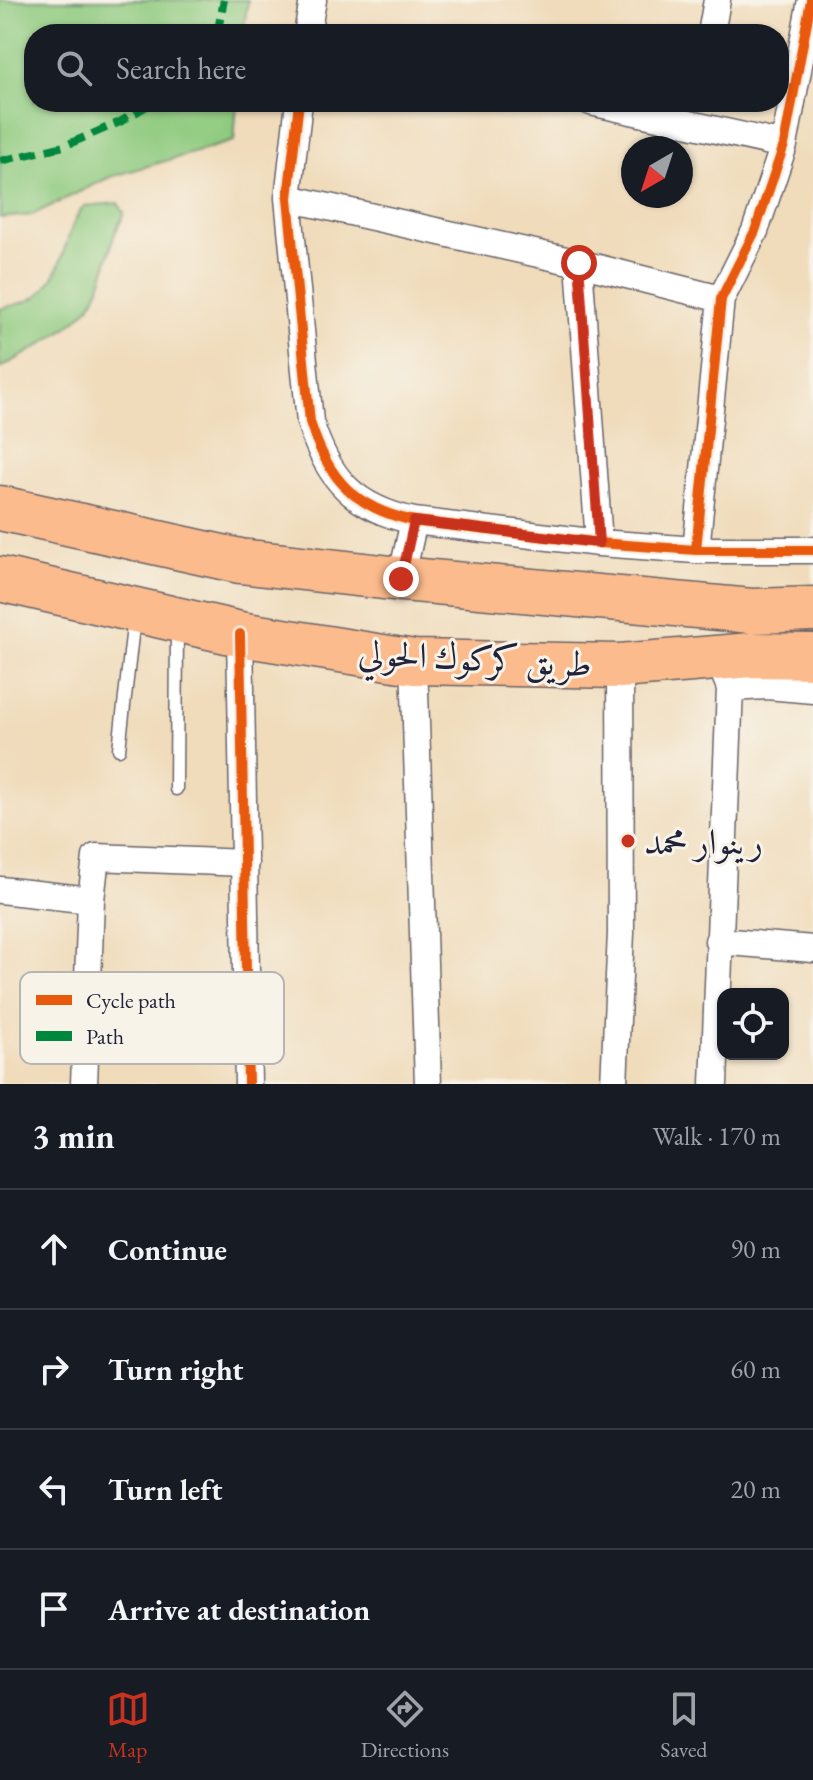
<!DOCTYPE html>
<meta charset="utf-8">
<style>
body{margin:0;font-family:"EB Garamond",Amiri,serif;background:#20242c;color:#f1f3f6}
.controls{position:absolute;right:24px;bottom:24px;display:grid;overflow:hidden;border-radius:16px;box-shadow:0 2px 6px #0004}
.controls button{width:72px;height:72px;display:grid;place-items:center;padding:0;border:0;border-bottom:2px solid #363941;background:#171b24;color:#f1f3f6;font:40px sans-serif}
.compass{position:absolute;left:621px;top:136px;width:72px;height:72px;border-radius:50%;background:#171b24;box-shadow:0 2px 6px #0004;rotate:219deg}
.stop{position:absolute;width:24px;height:24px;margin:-18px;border:6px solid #c8321e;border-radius:50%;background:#fff}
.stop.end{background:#c8321e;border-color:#fff;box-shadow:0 2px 8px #0008}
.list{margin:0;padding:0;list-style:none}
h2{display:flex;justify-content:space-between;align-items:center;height:104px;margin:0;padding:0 32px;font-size:34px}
h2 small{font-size:26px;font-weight:400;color:#9ea1a6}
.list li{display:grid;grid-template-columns:52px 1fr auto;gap:24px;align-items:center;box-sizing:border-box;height:120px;padding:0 32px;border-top:2px solid #363941}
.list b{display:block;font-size:30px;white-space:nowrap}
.list em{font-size:26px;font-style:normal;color:#9ea1a6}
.icon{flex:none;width:44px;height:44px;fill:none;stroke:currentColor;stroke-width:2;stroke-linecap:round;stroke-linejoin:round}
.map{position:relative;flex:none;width:813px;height:1084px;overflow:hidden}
.search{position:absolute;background:#171b24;box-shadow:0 2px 6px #0004;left:24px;right:24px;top:24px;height:88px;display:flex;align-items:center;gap:20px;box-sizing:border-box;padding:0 28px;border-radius:32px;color:#9ea1a6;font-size:30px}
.sheet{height:584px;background:#171b24}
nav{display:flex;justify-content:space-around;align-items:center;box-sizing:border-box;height:112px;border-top:2px solid #363941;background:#171b24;font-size:22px;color:#9ea1a6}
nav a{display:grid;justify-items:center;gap:4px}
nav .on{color:#c8321e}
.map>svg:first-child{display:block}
.green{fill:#8fca7f;stroke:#58765d;stroke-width:2}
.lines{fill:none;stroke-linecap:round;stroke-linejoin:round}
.lane-casing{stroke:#6a6368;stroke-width:15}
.street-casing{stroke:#6a6368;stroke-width:29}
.highway-casing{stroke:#6a6368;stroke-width:47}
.lane{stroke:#fff;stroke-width:12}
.street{stroke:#fff;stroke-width:26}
.highway{stroke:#fbbb8c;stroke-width:44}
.quiet{stroke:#00873e;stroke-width:8;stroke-dasharray:16 8;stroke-linecap:butt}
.cycleway-casing{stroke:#f7f3e8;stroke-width:15}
.cycleway{stroke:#e8590c;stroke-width:10}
.route{stroke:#c8321e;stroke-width:10}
.poi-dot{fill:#c8321e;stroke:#f7f3e8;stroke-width:3}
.labels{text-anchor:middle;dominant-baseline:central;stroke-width:6;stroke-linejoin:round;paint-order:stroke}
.street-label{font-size:36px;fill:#22223b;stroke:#f7f3e8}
.poi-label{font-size:36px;fill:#22223b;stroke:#f7f3e8;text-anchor:start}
.key{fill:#f7f3e8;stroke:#b7b4b4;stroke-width:2}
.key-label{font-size:22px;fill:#22223b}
</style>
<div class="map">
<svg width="813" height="1084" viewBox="0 0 813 1084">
<rect width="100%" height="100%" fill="#f7f3e8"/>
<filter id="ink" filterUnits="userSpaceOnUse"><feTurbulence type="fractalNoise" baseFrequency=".0125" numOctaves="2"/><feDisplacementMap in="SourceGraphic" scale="16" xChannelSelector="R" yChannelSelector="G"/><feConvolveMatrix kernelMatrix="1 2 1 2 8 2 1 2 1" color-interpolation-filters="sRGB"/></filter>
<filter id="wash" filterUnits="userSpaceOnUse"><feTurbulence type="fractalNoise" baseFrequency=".006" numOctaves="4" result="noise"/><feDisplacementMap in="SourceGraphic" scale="32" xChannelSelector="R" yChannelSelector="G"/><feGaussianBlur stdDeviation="1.8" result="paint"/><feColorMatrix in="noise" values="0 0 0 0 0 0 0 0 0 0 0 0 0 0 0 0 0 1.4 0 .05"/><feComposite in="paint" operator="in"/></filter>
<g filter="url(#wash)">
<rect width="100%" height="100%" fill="#f0dcbb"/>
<path class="green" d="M0,0H248L243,34H34V102H237L234,141L110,177L32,215L0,218Z
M118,203L124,213C122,221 117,227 114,236C108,256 105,277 96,296C82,324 28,353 0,368V309C11,305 28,303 37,296C67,273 62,233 84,206Z"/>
</g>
<g filter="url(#ink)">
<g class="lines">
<g class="lane-casing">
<path id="lane" d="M119,749L134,618
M176,789L177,626"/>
</g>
<g class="street-casing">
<path id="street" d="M307,34L313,0
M711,34L717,0
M299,102L288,198L310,422C328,479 354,508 414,521L599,543L696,550H813
M591,102L784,145
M288,198L579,263L721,299
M579,263L599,543
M696,550L721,299L755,231L784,145L811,0
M401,579L414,521
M240,634L248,1084
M414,662L428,1084
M730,688L767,686L813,690
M0,890L91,900
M718,941L813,949
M84,1084L91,900L96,857L245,863
M614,1084L621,933L620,666
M714,1084L730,688L718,657"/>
</g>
<g class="highway-casing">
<path id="highway" d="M0,508L240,561L401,579L752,611L813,609
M0,579L240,634L414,662L620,666L751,655L813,656"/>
</g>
<use href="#lane" class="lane"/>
<use href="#street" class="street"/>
<use href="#highway" class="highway"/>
<path class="quiet" d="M217,34L224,0
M0,161L64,146L120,122L153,102"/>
<g class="cycleway-casing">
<path id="cycleway" d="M299,102L288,198L310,422C328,479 354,508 414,521L599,543L696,550H813
M696,550L721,299L755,231L784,145L811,0
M240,634L248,1084"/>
</g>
<use href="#cycleway" class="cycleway"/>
</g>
</g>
<g class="lines" filter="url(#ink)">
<path class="route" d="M401,579L414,521L599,543L579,263"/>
</g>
<circle class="poi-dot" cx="628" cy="841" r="8"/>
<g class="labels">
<g class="street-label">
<text transform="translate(475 658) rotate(3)">طريق كركوك الحولي</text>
</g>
<g class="poi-label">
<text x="644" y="841">رينوار محمد</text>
</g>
</g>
<rect x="20" y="972" width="264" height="92" rx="12" class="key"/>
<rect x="36" y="995" width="36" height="10" fill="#e8590c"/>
<rect x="36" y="1031" width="36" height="10" fill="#00873e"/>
<g class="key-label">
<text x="86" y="1008">Cycle path</text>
<text x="86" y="1044">Path</text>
</g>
</svg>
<div class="controls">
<button><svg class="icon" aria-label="locate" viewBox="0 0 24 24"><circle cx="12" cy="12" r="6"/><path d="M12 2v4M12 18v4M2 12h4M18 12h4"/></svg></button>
</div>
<svg class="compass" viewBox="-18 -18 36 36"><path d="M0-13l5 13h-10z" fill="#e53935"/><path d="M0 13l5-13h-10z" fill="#9ea1a6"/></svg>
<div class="stop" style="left:579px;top:263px"></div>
<div class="stop end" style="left:401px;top:579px"></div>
<div class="search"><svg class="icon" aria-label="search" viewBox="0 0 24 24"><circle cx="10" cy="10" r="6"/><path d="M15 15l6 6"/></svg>Search here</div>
</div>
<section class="sheet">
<h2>3 min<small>Walk · 170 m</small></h2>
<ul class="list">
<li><svg class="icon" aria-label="ahead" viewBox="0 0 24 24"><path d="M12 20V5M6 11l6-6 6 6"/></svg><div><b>Continue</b></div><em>90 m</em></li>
<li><svg class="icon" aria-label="right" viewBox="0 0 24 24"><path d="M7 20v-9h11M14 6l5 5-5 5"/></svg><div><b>Turn right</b></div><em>60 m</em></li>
<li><svg class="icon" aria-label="left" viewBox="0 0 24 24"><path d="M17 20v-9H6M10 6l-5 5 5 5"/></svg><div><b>Turn left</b></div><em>20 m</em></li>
<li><svg class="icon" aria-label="arrive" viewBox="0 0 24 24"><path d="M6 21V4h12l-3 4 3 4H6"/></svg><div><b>Arrive at destination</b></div></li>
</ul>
</section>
<nav>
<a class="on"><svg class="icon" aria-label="map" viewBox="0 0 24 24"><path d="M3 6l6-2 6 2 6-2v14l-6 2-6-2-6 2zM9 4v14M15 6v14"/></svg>Map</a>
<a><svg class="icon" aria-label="directions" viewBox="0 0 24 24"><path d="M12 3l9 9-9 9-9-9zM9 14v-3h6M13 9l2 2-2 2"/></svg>Directions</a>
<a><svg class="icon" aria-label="saved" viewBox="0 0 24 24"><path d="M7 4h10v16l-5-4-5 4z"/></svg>Saved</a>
</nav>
